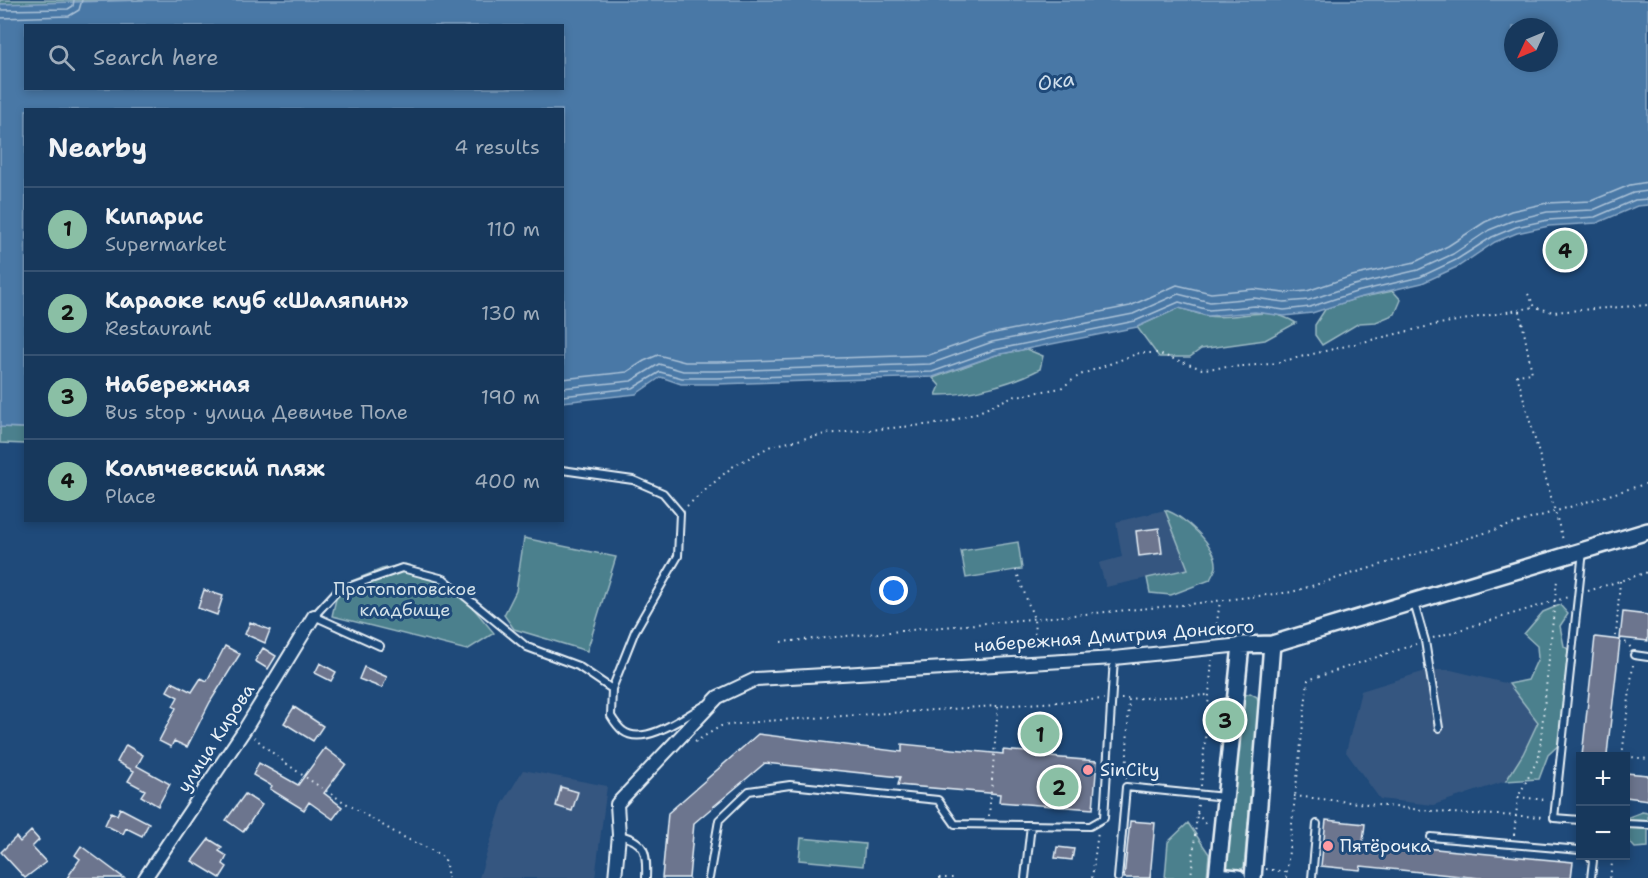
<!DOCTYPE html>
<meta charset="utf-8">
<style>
body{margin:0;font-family:"Shantell Sans",sans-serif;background:#203f62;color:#f1f3f6}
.controls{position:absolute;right:18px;bottom:18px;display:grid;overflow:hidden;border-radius:0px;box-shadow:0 3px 9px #0003}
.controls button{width:54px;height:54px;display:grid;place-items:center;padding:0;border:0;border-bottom:2px solid #365272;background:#17385c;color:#f1f3f6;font:30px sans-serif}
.compass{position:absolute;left:1504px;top:18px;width:54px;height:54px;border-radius:50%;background:#17385c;box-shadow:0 3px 9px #0003;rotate:226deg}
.you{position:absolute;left:894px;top:591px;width:21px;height:21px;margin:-15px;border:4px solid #fff;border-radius:50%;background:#1a73e8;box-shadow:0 0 0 9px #1a73e833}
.badge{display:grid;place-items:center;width:39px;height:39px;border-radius:50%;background:#8abfa5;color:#111;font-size:20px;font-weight:700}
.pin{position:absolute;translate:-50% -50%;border:3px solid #fff;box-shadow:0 2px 6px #0006}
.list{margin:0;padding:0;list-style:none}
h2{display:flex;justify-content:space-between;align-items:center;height:78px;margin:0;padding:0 24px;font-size:26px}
h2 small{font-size:20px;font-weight:400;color:#9eacbb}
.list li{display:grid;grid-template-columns:39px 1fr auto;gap:18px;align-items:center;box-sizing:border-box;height:84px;padding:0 24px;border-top:2px solid #365272}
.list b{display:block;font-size:22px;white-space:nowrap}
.list p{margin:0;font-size:20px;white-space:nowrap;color:#9eacbb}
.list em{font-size:20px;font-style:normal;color:#9eacbb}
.icon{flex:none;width:33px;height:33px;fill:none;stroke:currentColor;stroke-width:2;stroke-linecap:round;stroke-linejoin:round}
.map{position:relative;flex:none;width:1648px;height:878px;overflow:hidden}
.search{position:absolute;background:#17385c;box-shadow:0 3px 9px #0003;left:24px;top:24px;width:540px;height:66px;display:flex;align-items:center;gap:15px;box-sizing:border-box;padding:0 21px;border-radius:0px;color:#9eacbb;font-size:22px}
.panel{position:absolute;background:#17385c;box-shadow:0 3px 9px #0003;left:24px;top:108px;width:540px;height:414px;border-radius:0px}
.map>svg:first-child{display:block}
.built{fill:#365780}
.green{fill:#4c808d;stroke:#9ab8c2;stroke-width:1.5}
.water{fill:#4a78a6;stroke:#89a8c7;stroke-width:1.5;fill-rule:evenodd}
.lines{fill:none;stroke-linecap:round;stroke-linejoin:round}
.shore{stroke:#a9c1d7;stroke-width:1.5}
.building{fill:#6c748e;stroke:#e8f1f8;stroke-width:1.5}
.service-casing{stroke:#e8f1f8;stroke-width:10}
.minor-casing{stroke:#e8f1f8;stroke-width:16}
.tertiary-casing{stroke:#e8f1f8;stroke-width:20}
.path{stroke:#e8f1f8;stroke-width:2;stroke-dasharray:1.5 4.5;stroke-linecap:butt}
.service{stroke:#1f4a7a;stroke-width:6}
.minor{stroke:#1f4a7a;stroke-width:12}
.tertiary{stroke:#1f4a7a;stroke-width:15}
.poi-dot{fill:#ff9aa2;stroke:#1f4a7a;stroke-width:2}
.labels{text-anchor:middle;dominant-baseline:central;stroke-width:6;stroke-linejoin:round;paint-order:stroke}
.park-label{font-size:18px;fill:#d1e0e8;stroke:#1f4a7a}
.street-label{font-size:18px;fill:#e8f1f8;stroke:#1f4a7a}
.poi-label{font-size:18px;fill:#e8f1f8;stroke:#1f4a7a;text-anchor:start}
.water-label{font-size:20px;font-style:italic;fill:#d0dfec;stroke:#1f4a7a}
</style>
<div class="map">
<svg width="1648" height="878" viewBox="0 0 1648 878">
<rect width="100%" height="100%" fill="#1f4a7a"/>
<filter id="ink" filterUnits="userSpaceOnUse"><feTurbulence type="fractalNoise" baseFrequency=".0167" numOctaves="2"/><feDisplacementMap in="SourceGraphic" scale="12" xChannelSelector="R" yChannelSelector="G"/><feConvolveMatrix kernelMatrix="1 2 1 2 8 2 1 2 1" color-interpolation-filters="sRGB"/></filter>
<g filter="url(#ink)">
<path class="built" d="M1165,510L1188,569L1106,587L1099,563L1122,557L1116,522Z
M1429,670H1451L1509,684L1538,722L1523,754L1506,781L1433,805L1380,799L1346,752L1361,691Z
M523,770L607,786L595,878H479L502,805Z"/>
<path class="green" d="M0,0H146L14,5L0,4Z
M1393,291L1401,300L1395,314L1376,322L1359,323L1322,345L1315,335V325L1326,308L1358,298Z
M1179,308C1188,310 1198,314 1207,316C1239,321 1264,303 1296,323L1265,340L1201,349L1190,357H1159L1137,327Z
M1026,349L1043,356L1040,369C1014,383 966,396 936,395L940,386L933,378L996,355Z
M0,427L25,428V444L0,443Z
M1165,510C1183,515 1218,546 1216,567C1215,571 1211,577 1210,580L1171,595L1150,593L1147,578L1188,569Z
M524,538L616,557L587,651L514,629L504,615L516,591Z
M1018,542L1022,569L966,578L961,551Z
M405,564L449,579L494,633L467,650L332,616L339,586L382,569Z
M1560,605L1568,614L1560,626L1564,646L1571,652L1563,741L1548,755L1539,779L1506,781L1523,754L1538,722L1509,684L1528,680L1538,658L1537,646L1524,634L1543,612Z
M1250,693L1257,697L1259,704L1244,867L1239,872L1226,870L1223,866L1243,696Z
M1642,812L1648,813V847L1635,848L1626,838V818Z
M1188,823L1209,854L1207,878H1165L1168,842Z
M801,838L865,844L863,866L799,860Z"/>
<path class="water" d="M146,0H1648V205L1637,206L1597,223L1549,226L1517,233L1495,242L1459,266L1422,283L1358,298L1312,313L1284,316L1255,312L1208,316L1179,308L1137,327L996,355L933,377L717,384H681L661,377L636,394L563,402L562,110H26L25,428L0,427V4ZM26,26H562V88H26ZM1513,27H1549V63H1513Z"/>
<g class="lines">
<path class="shore" d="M0,10L68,9L73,6L74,0
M0,18L69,16L79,10L82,0
M562,379L627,372L644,361L658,355L685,362H717L929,355L990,334L1130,306L1177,285L1211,293L1254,289L1284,293L1307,291L1352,276L1415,262L1448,246L1485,222L1511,211L1547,203L1591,201L1630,185L1648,182
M562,388L631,381L659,364L683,371H717L930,364L992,342L1133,314L1178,294L1210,302L1254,298L1284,302L1309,300L1354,285L1418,270L1453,254L1489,230L1514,220L1547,212L1593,210L1633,193L1648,191
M562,396L633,388L660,372L682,378H717L932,372L994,350L1135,321L1179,302L1209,310L1255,306L1284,310L1310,307L1356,292L1420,277L1456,260L1492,237L1516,227L1548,220L1595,217L1635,200L1648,199"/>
</g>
<path class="building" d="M1159,528L1162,553L1139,556L1136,531Z
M204,590L223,596L217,615L198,608Z
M1623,612L1648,615V641L1620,638Z
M250,622L270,630L265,643L245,634Z
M1595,637L1620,640L1608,745L1607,756H1582Z
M225,646L240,654L210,702L187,747L174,741L171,747L159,741L176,708L173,706L178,697L167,691L172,682L192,692L201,678L207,681Z
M263,648L276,656L268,669L255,661Z
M320,663L336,672L331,681L315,673Z
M364,667L387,677L382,688L359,679Z
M294,707L323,726L313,741L284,723Z
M1040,730L1052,731L1050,757L1097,761L1093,809L999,802L1000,794L898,785L900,777L765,763L694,823L689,878H662L668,813L758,734L902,752V744L1003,754V750L1038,753Z
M126,745L143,755L137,766L170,784L158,806L141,796L145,790L128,781L134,771L117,762Z
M325,748L346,764L324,793L342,807L333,819L309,802L304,810L270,789L272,786L253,775L259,763L298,785Z
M1626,773L1648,775V800L1626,797Z
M561,787L578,792L572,811L556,806Z
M245,794L262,805L243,832L226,820Z
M120,808L149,823L142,836L126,828L123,834L105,825L111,812L117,815Z
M1326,820L1365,824L1363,842L1573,862L1571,878H1480L1361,866L1360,870L1321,866Z
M1130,821L1155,823L1150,878H1124Z
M31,831L39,840L32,847L46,862L25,878L1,852L16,837L20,842Z
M209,839L222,847L219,851L227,856L223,864L227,867L220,878L192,861Z
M81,846L124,878H67L80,859L75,855Z
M1057,847L1074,849L1072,860L1055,858Z"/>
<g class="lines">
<g class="service-casing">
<path id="service" d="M1414,603L1425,641L1439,728
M380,646L314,616L337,591L402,568L444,579L527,647L578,666L612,689L635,631L678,556L680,513L663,493L633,480L562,470
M1634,655L1648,657
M612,689L611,716C614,721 618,727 623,731C644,747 686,716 705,705
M1580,820L1554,818L1583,551
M1626,824L1648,825
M619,835C646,841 647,853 646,878
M1431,837L1580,850
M1590,856L1593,861L1591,878
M709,878L719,820L749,791L790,785L938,800L955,824L1090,826L1104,818L1114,658
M1025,878L1031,825
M1118,878L1126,787L1225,797
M1312,878L1317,824"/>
</g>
<g class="minor-casing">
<path id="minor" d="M145,878L245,729L314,616
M615,878L619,835L617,804L718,697L756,679L1114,658L1241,645"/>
</g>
<g class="tertiary-casing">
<path id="tertiary" d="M1217,876L1238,878
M1217,878L1241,645L1272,644L1648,531
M1253,878L1272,644"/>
</g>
<path class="path" d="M1528,294L1535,307L1553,312L1648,305
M1520,311L1532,373L1517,375L1563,540
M687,506L732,467L771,446L825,434L946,423L979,412L1011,397L1061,388L1080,375L1139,353H1157L1202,369L1271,364L1434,325L1535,307
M1016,570L1034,619L1036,650
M1620,581L1616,636L1628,644L1631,648
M1588,591L1648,572
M1215,636L1220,601
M1433,638L1568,597
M781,642L1182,605L1292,592L1648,483
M1633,665L1622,756L1648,759
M1121,699L1209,695
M254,737C296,775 347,804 396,833C413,843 430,847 445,859L448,878
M695,742L721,726L766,721L1104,699
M1126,779L1129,698
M1201,786L1212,660
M1294,796L1450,813L1545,817
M1518,797L1546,800
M1197,813L1208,827
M989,816L998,706
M1514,835L1518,797L1539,757L1557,580
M1266,869L1286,872
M939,878H953
M1092,878L1098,832
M1191,878L1198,803
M1286,878L1308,680L1416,644
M1610,878L1613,856"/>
<use href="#service" class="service"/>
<use href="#minor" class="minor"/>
<use href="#tertiary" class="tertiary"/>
</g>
</g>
<g class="poi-dot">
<circle cx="1088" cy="770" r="6"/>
<circle cx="1328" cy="846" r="6"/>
</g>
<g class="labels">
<g class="park-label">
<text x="405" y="589">Протопоповское<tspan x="405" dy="21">кладбище</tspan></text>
</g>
<g class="street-label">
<text transform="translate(1114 636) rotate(-4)">набережная Дмитрия Донского</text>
<text transform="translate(216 738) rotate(-57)">улица Кирова</text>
</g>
<g class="poi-label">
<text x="1100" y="770">SinCity</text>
<text x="1340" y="846">Пятёрочка</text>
</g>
<g class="water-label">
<text transform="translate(1056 81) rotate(-9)">Ока</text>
</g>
</g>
</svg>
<div class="controls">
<button>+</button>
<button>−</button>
</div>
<svg class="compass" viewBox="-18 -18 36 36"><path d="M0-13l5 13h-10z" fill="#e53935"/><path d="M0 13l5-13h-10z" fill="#9eacbb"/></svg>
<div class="you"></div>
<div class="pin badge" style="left:1040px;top:734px">1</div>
<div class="pin badge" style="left:1059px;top:787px">2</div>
<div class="pin badge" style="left:1225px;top:720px">3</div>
<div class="pin badge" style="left:1565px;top:250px">4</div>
<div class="search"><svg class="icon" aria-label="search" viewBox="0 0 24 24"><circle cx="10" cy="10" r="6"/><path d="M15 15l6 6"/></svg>Search here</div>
<section class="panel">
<h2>Nearby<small>4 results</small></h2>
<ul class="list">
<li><span class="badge">1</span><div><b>Кипарис</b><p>Supermarket</p></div><em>110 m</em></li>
<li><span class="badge">2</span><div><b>Караоке клуб «Шаляпин»</b><p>Restaurant</p></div><em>130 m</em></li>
<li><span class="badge">3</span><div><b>Набережная</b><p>Bus stop · улица Девичье Поле</p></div><em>190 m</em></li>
<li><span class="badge">4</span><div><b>Колычевский пляж</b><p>Place</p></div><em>400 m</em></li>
</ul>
</section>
</div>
